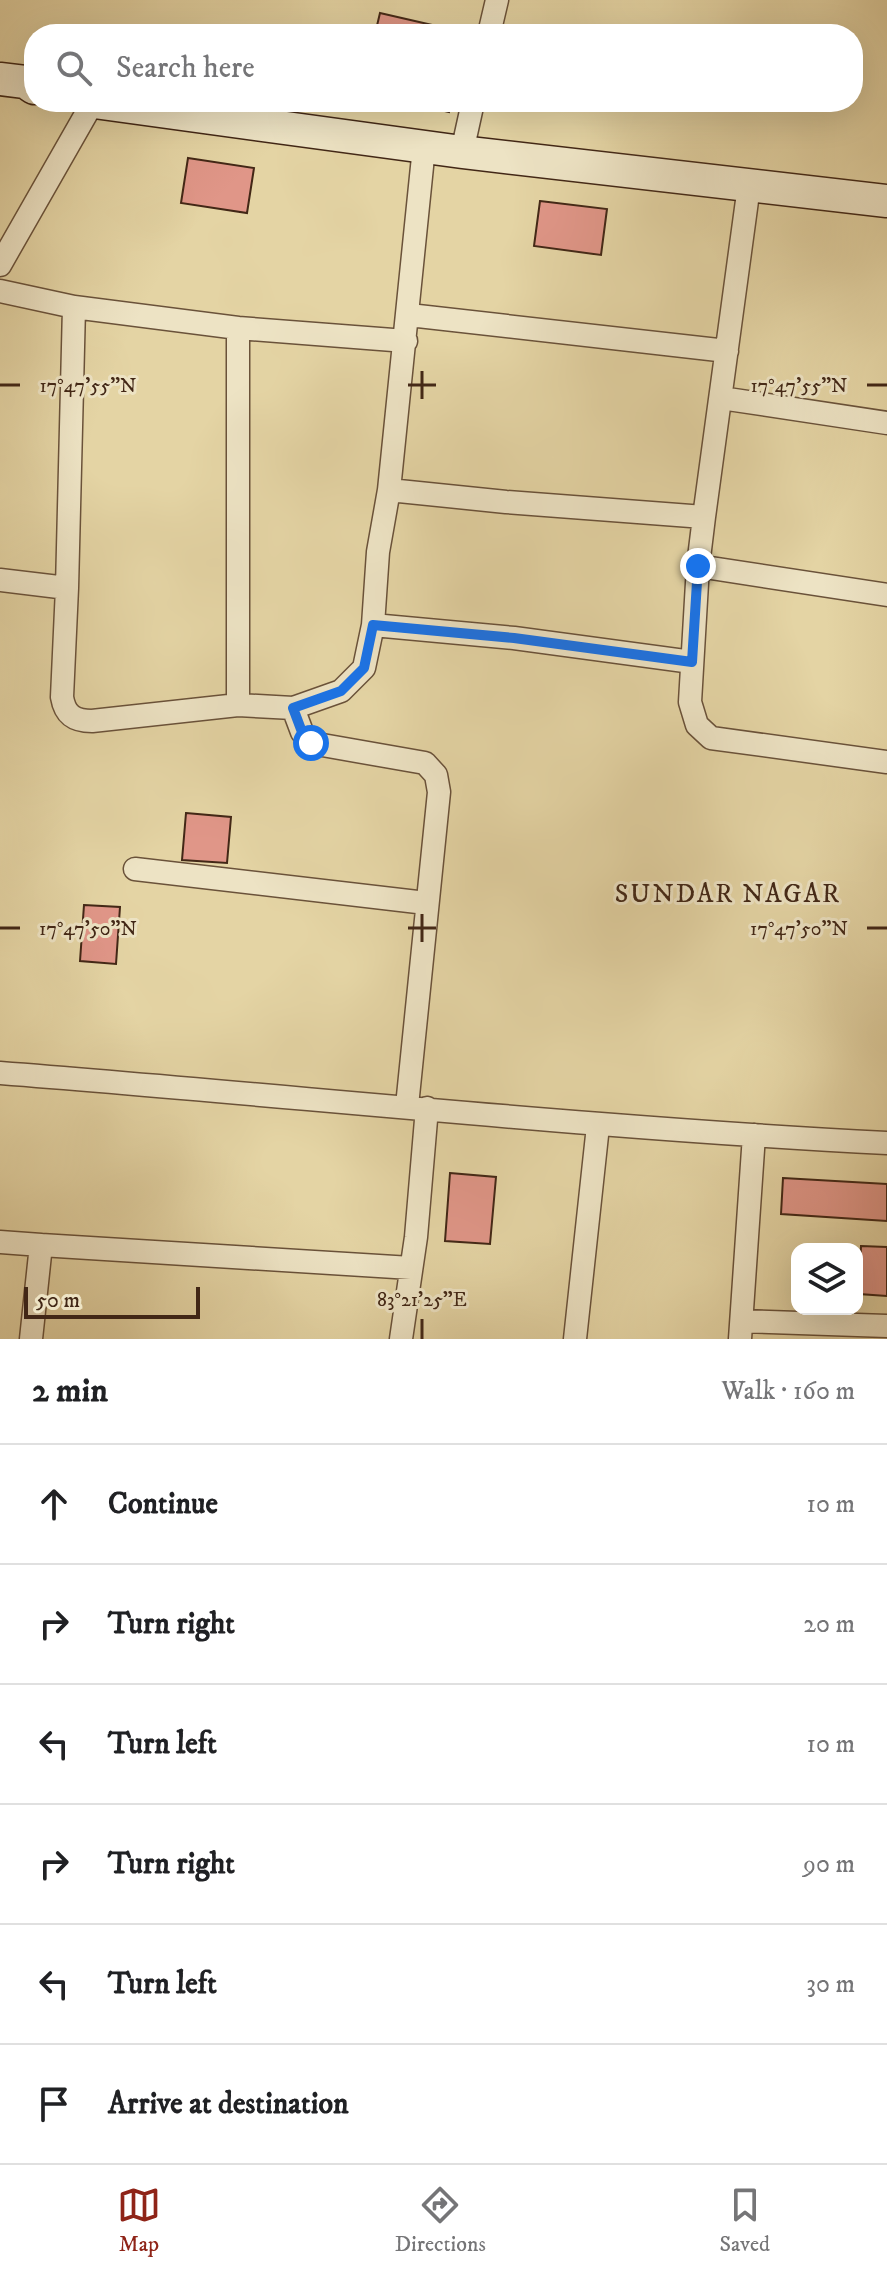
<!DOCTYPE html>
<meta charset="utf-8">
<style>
body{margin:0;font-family:"IM FELL DW Pica",serif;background:#f2f2f2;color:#202124}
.controls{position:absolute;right:24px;bottom:24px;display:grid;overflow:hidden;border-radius:16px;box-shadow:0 8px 32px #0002}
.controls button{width:72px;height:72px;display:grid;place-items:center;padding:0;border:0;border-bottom:2px solid #e0e0e0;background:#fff;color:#202124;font:40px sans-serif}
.scale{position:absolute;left:24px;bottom:20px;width:176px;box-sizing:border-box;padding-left:8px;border:4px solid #422716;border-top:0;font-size:22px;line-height:28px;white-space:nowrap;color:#422716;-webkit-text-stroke:6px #ede3c4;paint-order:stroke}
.stop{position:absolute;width:24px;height:24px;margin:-18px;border:6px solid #1a73e8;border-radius:50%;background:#fff}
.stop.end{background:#1a73e8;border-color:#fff;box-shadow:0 2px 8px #0008}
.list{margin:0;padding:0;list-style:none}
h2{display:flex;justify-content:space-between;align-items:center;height:104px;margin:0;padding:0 32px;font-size:34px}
h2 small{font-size:26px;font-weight:400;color:#757577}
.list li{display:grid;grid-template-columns:52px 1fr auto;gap:24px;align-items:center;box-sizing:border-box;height:120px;padding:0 32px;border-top:2px solid #e0e0e0}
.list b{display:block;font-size:30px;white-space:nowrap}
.list em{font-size:26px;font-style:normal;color:#757577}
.icon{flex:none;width:44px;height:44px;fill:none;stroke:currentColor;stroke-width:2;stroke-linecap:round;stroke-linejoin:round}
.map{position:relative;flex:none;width:887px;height:1339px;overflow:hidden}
.search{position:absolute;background:#fff;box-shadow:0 8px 32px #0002;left:24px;right:24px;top:24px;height:88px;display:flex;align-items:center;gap:20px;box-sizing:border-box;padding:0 28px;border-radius:32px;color:#757577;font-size:30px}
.sheet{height:824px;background:#fff}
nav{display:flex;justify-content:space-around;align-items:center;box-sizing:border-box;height:112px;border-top:2px solid #e0e0e0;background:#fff;font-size:22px;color:#757577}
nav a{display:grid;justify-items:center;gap:4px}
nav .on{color:#8f2418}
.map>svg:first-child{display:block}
.building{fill:#e09688;stroke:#422716;stroke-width:2}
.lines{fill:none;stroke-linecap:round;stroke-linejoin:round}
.street-casing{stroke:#6a523a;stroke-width:25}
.secondary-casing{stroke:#422716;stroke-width:35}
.street{stroke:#ede3c4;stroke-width:22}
.secondary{stroke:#ede3c4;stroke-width:32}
.route{stroke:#1a73e8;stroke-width:10}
.ticks{fill:none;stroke:#422716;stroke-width:3}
.labels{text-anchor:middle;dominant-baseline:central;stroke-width:6;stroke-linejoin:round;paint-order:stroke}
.neighbourhood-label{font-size:26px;letter-spacing:2px;fill:#422716;stroke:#ede3c4}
.ticks-label{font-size:20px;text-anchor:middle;fill:#422716;stroke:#ede3c4;stroke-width:6;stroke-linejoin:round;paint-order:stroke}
</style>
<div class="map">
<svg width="887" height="1339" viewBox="0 0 887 1339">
<rect width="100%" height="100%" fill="#e4d4a4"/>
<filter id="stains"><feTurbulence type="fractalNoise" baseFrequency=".0025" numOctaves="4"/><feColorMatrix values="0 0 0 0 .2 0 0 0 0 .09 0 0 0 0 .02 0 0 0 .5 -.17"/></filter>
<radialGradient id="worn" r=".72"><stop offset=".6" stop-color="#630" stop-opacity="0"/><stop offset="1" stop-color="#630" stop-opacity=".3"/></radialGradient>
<path class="building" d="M380,13L467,33L375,34Z
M406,102H451L449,112Z
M188,158L254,168L247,213L181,203Z
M540,201L607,209L601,255L534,246Z
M186,813L231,817L227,863L182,860Z
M84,905L120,907L116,964L80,961Z
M450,1173L496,1177L490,1244L445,1241Z
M783,1178L887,1184V1221L781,1214Z
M861,1246L887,1247V1296L859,1294Z"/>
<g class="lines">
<g class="street-casing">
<path id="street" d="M489,34L497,0
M462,152L473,102
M0,265L93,102
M0,291L74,307L67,588L0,580
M409,315L727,351
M238,328L406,341
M721,398L887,423
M389,490L424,147
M704,517L749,186
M698,566L690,702L697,725L711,738L887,762
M67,588L62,697C65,715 74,721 92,721L238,705V328L74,307
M373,625L514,638L692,662
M238,705L293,708
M135,869L426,903
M0,1073C296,1096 591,1128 887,1143
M407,1106L439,792L436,775L425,763L311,743L302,732L293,708L341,691L364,668L373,625L378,552L389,490L506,502L704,517L698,566L887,595
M0,1242L41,1245L31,1339
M41,1245L411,1268
M742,1321L887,1326
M401,1339L416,1237L427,1108
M575,1339L598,1126
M740,1339L754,1135"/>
</g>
<g class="secondary-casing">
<path id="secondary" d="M0,79L25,82L34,88
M94,102L462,152L887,201"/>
</g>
<use href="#street" class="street"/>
<use href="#secondary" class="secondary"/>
</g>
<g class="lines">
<path class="route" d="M311,743L302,732L293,708L341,691L364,668L373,625L514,638L692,662L698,566"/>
</g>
<path class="ticks" d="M422,371V399M0,385H20M408,385H436M867,385H887M422,914V942M0,928H20M408,928H436M867,928H887M422,1319V1339"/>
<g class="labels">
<g class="neighbourhood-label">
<text x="728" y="894">SUNDAR NAGAR</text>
</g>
</g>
<g class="ticks-label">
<text x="88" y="392">17°47'55"N</text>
<text x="799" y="392">17°47'55"N</text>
<text x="88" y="935">17°47'50"N</text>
<text x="799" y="935">17°47'50"N</text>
<text x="422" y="1306">83°21'25"E</text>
</g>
<rect width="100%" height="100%" filter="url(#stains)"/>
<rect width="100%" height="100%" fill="url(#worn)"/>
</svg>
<div class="controls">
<button><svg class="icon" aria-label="layers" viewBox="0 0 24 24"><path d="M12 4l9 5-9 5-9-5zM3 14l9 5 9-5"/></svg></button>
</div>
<div class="scale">50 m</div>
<div class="stop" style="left:311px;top:743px"></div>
<div class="stop end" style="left:698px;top:566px"></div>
<div class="search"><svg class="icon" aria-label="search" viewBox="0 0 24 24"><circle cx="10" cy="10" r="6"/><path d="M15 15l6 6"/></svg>Search here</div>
</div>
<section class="sheet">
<h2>2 min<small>Walk · 160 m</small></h2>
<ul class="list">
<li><svg class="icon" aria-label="ahead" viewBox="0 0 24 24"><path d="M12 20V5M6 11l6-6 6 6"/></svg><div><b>Continue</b></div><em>10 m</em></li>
<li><svg class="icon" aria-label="right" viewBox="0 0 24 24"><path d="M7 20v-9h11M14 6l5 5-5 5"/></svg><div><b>Turn right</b></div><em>20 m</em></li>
<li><svg class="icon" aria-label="left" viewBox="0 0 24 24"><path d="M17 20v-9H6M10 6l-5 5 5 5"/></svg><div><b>Turn left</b></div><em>10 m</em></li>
<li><svg class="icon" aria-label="right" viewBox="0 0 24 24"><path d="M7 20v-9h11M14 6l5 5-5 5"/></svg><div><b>Turn right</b></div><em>90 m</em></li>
<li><svg class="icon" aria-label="left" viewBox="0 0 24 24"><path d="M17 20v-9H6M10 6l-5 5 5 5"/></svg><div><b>Turn left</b></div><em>30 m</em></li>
<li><svg class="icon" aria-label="arrive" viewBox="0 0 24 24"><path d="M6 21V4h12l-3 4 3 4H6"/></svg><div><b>Arrive at destination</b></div></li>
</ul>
</section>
<nav>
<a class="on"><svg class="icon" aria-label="map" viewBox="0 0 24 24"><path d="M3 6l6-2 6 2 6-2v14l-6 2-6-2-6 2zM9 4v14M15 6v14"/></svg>Map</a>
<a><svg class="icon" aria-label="directions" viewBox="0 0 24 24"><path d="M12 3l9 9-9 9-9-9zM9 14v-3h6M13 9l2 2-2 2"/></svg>Directions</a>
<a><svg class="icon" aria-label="saved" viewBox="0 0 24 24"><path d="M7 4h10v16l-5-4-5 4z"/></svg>Saved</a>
</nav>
